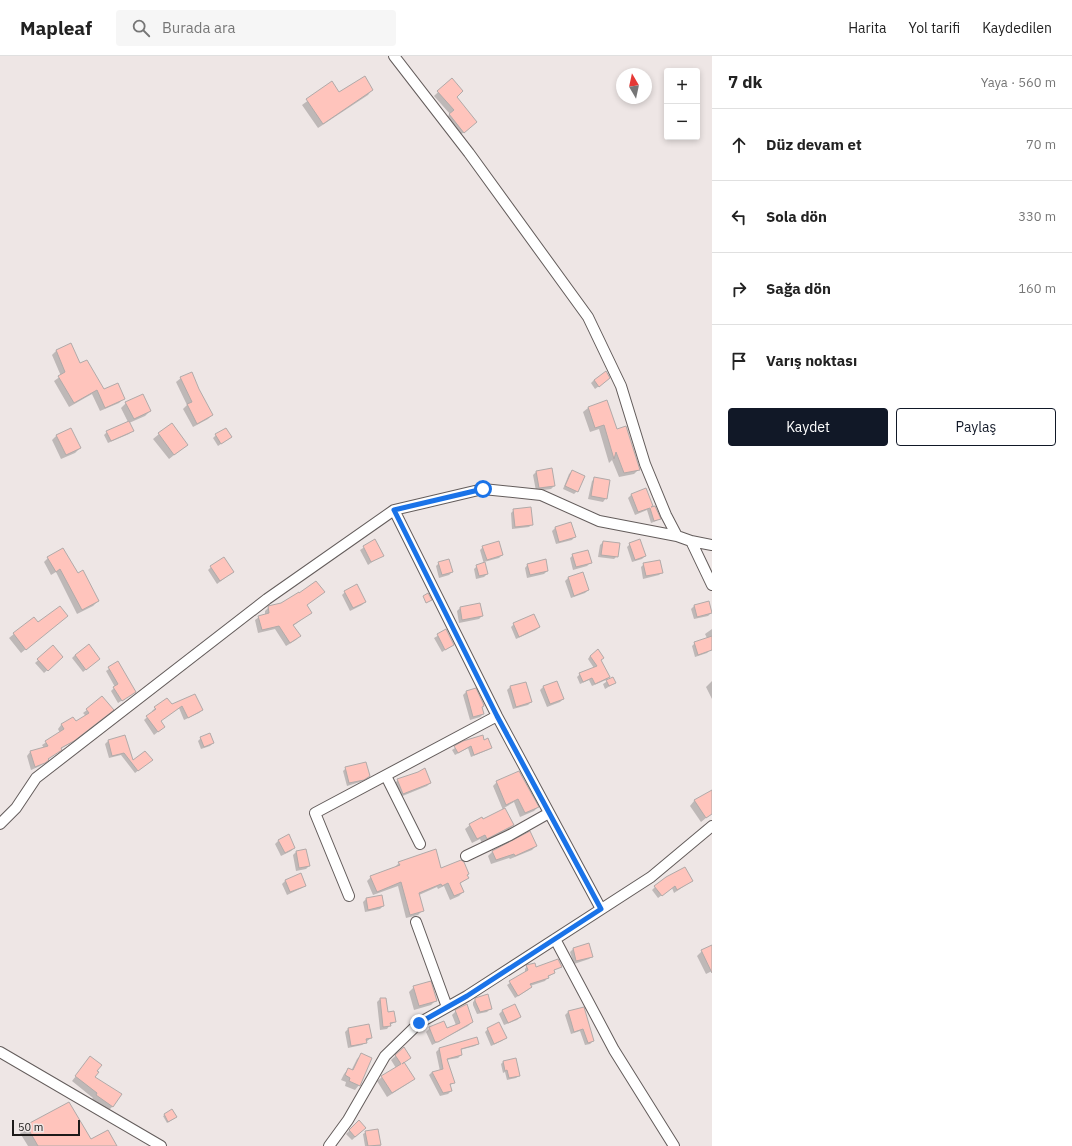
<!DOCTYPE html>
<html lang="tr">
<meta charset="utf-8">
<style>
body{margin:0;font-family:"IBM Plex Sans",sans-serif;background:#f6f6f6;color:#222}
.controls{position:absolute;right:12px;top:12px;display:grid;overflow:hidden;border-radius:4px;box-shadow:0 2px 6px #0003}
.controls button{width:36px;height:36px;display:grid;place-items:center;padding:0;border:0;border-bottom:1px solid #e0e0e0;background:#fff;color:#222;font:20px sans-serif}
.compass{position:absolute;left:616px;top:12px;width:36px;height:36px;border-radius:50%;background:#fff;box-shadow:0 2px 6px #0003;rotate:351deg}
.scale{position:absolute;left:12px;bottom:10px;width:68px;box-sizing:border-box;padding-left:4px;border:2px solid #1c1a19;border-top:0;font-size:11px;line-height:14px;white-space:nowrap;color:#1c1a19;-webkit-text-stroke:3px #eee6e5;paint-order:stroke}
.stop{position:absolute;width:12px;height:12px;margin:-9px;border:3px solid #1a73e8;border-radius:50%;background:#fff}
.stop.end{background:#1a73e8;border-color:#fff;box-shadow:0 1px 4px #0008}
.list{margin:0;padding:0;list-style:none}
h2{display:flex;justify-content:space-between;align-items:center;height:52px;margin:0;padding:0 16px;font-size:17px}
h2 small{font-size:13px;font-weight:400;color:#767676}
.list li{display:grid;grid-template-columns:26px 1fr auto;gap:12px;align-items:center;box-sizing:border-box;height:72px;padding:0 16px;border-top:1px solid #e0e0e0}
.list b{display:block;font-size:15px;white-space:nowrap}
.list em{font-size:13px;font-style:normal;color:#767676}
.actions{display:flex;gap:8px;padding:12px 16px}
.actions a{flex:1;padding:9px 0;border:1px solid #111827;border-radius:4px;text-align:center;font-size:14px;color:#111827}
.actions .main{background:#111827;color:#fff}
.icon{flex:none;width:22px;height:22px;fill:none;stroke:currentColor;stroke-width:2;stroke-linecap:round;stroke-linejoin:round}
.map{position:relative;flex:none;width:712px;height:1090px;overflow:hidden}
header{display:flex;align-items:center;gap:24px;box-sizing:border-box;height:56px;padding:0 20px;background:#fff;border-bottom:1px solid #e0e0e0}
header strong{font-size:19px}
nav{display:flex;gap:22px;margin-inline-start:auto;font-size:14px}
.search{width:280px;height:36px;background:#f6f6f6;display:flex;align-items:center;gap:10px;box-sizing:border-box;padding:0 14px;border-radius:4px;color:#767676;font-size:15px}
main{display:flex}
aside{flex:1;background:#fff}
.map>svg:first-child{display:block}
.shadow{fill:#0003}
.building{fill:#ffc4bc;stroke:#b1aaa9}
.lines{fill:none;stroke-linecap:round;stroke-linejoin:round}
.minor-casing{stroke:#635c5b;stroke-width:12}
.minor{stroke:#fff;stroke-width:10}
.route{stroke:#1a73e8;stroke-width:5}
</style>
<header>
<strong>Mapleaf</strong>
<div class="search"><svg class="icon" aria-label="search" viewBox="0 0 24 24"><circle cx="10" cy="10" r="6"/><path d="M15 15l6 6"/></svg>Burada ara</div>
<nav><a>Harita</a><a>Yol tarifi</a><a>Kaydedilen</a></nav>
</header>
<main>
<div class="map">
<svg width="712" height="1090" viewBox="0 0 712 1090">
<rect width="100%" height="100%" fill="#eee6e5"/>
<path class="shadow" d="M451,24L456,41L472,70L459,80L445,63L450,58L434,40Z
M332,27L339,37L372,34L368,39L318,72L302,49Z
M71,288L80,309L103,334L124,342L119,347L100,355L92,338L69,351L54,325L61,320L52,299L56,295Z
M181,322L212,359L208,363L193,371L183,353L187,349L176,326Z
M594,324L606,325L595,333L591,327Z
M607,345L617,374L639,413L634,418L619,421L612,404L609,407L599,373L590,376L583,356L588,352Z
M126,347L150,355L145,360L129,367L132,375L129,378L108,387L104,379L107,376L128,366L121,352Z
M171,368L187,389L169,403L153,383Z
M57,379L80,392L75,397L61,403L52,384Z
M216,379L231,381L218,390L213,382Z
M552,414L554,430L551,433L536,435L533,419L536,416Z
M572,415L577,435L574,438L563,433L569,418Z
M595,422L606,442L603,446L588,443L592,425Z
M631,439L652,450L649,453L655,451L659,462L656,465L651,467L647,454L635,459L628,442Z
M514,454L532,468L529,471L512,473L511,457Z
M555,472L575,480L572,484L556,488L552,475Z
M374,485L382,499L368,509L360,494Z
M603,486L617,500L614,503L598,501L600,489Z
M630,488L645,500L642,503L632,506L627,491Z
M483,491L502,499L499,502L484,506L487,518L484,521L476,523L474,513L477,510L484,508L480,494Z
M573,499L590,507L587,510L573,514L570,502Z
M48,502L77,518L98,545L93,550L77,558L56,516L51,519L44,506Z
M439,507L452,516L449,519L439,522L436,510Z
M528,508L547,515L544,518L527,522L525,512Z
M644,508L662,516L659,519L643,523L641,511Z
M211,511L233,516L217,528L208,514Z
M583,517L588,534L585,537L571,542L565,525L568,522Z
M345,536L365,546L362,549L350,555L342,539Z
M299,538L311,557L293,570L299,580L296,584L286,590L275,573L258,577L255,564L259,561L265,559V555L270,550L282,548Z
M709,546L711,557L708,560L694,563L691,553L694,550Z
M479,548L482,560L479,563L459,567L457,555L460,552Z
M33,562L38,567L62,564L21,597L9,582Z
M514,568L539,571L536,574L516,583L511,571Z
M712,573V588H710L705,578Z
M446,575L453,589L442,596L434,582Z
M695,587L710,594L707,597L695,601L692,590Z
M53,591L62,601L44,617L35,607Z
M75,599L99,603L83,616L72,602Z
M590,600L600,604L609,621L606,624L592,630L589,624L580,628L577,621L580,618L594,612L588,603Z
M118,607L135,636L118,647L111,635L115,631L106,615Z
M612,622L615,627L605,633L603,628Z
M712,625V643L706,631Z
M510,631L531,646L528,649L513,653L507,634Z
M543,631L563,643L560,646L547,651L540,634Z
M475,633L483,650L481,652L483,658L480,661L470,664L463,639L466,636Z
M195,639L202,654L199,657L184,664L179,652L160,665L164,671L154,679L144,664L153,656L152,655L155,652L171,650Z
M87,654L109,657L69,688L60,693L40,710L31,714L27,700L30,696L44,692L42,689L60,677L58,673L61,669L73,663L75,667L86,660L83,657Z
M125,681L132,706L148,707L135,717L121,699L109,702L105,688L108,685Z
M201,682L213,687L210,690L201,693L198,685Z
M484,685L491,692L488,694L471,701L468,692L455,699L452,694L464,686Z
M346,712L369,720L360,726L347,730L343,715Z
M398,724L430,727L427,730L400,741L395,727Z
M497,726L538,751L534,755L520,761L514,746L504,752L513,769L508,774L482,787L480,783L472,787L465,773L470,769L483,764L503,754L493,730Z
M712,735V757L701,766L690,750L694,745Z
M278,785L294,792L291,795L281,800L275,788Z
M536,790L532,794L510,803L509,802L491,808L488,800L492,796Z
M306,794L309,810L306,813L296,815L293,799L296,796Z
M399,807L467,819L468,822L459,828L463,836L459,840L450,844L444,830L438,833L437,831L419,839L422,855L418,859L406,862L398,830L373,839L367,825L371,821L395,812V811Z
M300,819L305,829L302,832L287,839L282,828L285,825Z
M692,825L674,837L672,832L658,842L652,834L655,831Z
M381,840L383,850L380,853L365,856L363,846L366,843Z
M588,889L592,900L589,903L574,908L570,896L573,893Z
M712,890V915L706,918L697,900L702,895Z
M527,910L535,912L561,910L553,915L554,917L548,921L545,925L530,930L531,931L528,934L515,942L507,929L525,917V913Z
M414,931L436,944L431,949L414,954L409,936Z
M380,943H386L387,957L395,966L390,969L387,973L380,974L377,946Z
M476,943L491,952L487,956L477,958L473,949V946Z
M515,950L520,961L517,964L504,969L499,958L502,955Z
M583,952L593,985L590,988L585,989L580,975L571,978L565,959L568,956Z
M456,955L472,966L468,970L432,989L426,976L430,972L446,973L456,969L452,959Z
M369,969L371,982L362,989L348,992L345,976L348,973Z
M488,973L505,982L502,985L491,990L485,976Z
M478,987L475,990L460,994L461,999L458,1002L446,1004L453,1027L449,1030L451,1035L448,1038L440,1040L429,1019L432,1016L440,1015L436,996L439,993Z
M403,993V1007L413,1023L409,1027L387,1041L377,1025L382,1021L396,1012L391,1004Z
M361,999L359,1029L355,1034L345,1030L346,1026L341,1024L344,1018L348,1013L351,1015L357,1003Z
M87,1006L96,1015L94,1021L113,1050L109,1054L92,1043L93,1042L72,1025Z
M503,1006L519,1020L516,1022L507,1024L505,1016L503,1017L501,1008Z
M172,1054L175,1062L167,1067L163,1060Z
M359,1065L362,1075L352,1084L346,1078Z
M27,1070L91,1085L116,1090H28L20,1077Z
M377,1074L381,1090H365L363,1078L366,1076Z"/>
<path class="building" d="M365,20L373,34L323,68L306,43L332,25L339,36Z
M452,22L463,35L457,41L477,66L464,77L449,58L454,54L437,35Z
M71,287L80,307L87,304L104,333L118,327L125,343L105,352L97,334L74,347L58,320L65,316L56,294Z
M606,315L610,322L599,331L594,324Z
M192,316L199,333L213,359L197,368L187,348L192,346L180,321Z
M143,338L151,355L134,363L125,346Z
M607,344L617,373L626,370L640,414L624,417L616,396L614,403L604,369L595,372L588,351Z
M129,365L134,375L111,385L106,375Z
M172,367L188,389L174,399L158,377Z
M71,372L81,392L66,399L56,379Z
M226,372L232,381L221,388L215,378Z
M552,412L555,430L539,432L536,415Z
M572,414L585,420L578,436L565,430Z
M594,421L610,424L607,443L591,440Z
M646,432L653,450L651,451L655,450L661,463L654,465L650,452L638,456L631,438Z
M531,451L533,469L515,471L513,453Z
M571,466L576,481L559,486L555,471Z
M375,483L384,500L371,506L363,490Z
M640,483L646,500L635,504L629,487Z
M499,485L503,499L487,504L482,490Z
M603,485L620,487L618,501L601,499Z
M63,492L78,517L83,514L99,545L82,554L60,513L56,516L47,501Z
M588,494L592,507L576,511L572,498Z
M224,501L234,516L220,525L210,510Z
M449,503L453,516L442,519L438,506Z
M546,503L548,515L530,519L527,508Z
M660,504L663,517L646,520L643,507Z
M485,506L488,518L479,520L476,509Z
M583,516L589,534L574,540L568,521Z
M316,525L325,536L307,549L312,557L293,569L301,580L290,587L279,570L262,574L258,560L269,557L268,550L281,547L299,536V537Z
M357,528L366,546L353,552L344,535Z
M428,537L432,544L426,547L423,540Z
M709,545L712,557L697,561L694,549Z
M480,547L483,560L462,564L460,551Z
M60,550L68,560L26,594L13,577L34,561L38,566Z
M534,558L540,571L519,581L513,567Z
M446,573L454,589L445,594L437,578Z
M712,580V594L698,599L694,586Z
M89,588L100,603L86,614L75,599Z
M53,589L63,601L48,615L37,603Z
M598,593L604,602L601,604L610,621L595,628L592,622L583,626L579,617L597,610L590,600Z
M118,605L136,636L122,645L113,631L118,628L108,611Z
M613,621L616,627L609,630L606,624Z
M557,625L564,643L550,648L543,630Z
M526,626L532,646L516,651L510,630Z
M476,632L483,647L484,650L482,651L484,658L473,661L466,635Z
M195,638L203,654L188,662L182,650L161,665L165,671L158,676L146,660L156,653L154,651L167,642L172,648Z
M102,640L114,654L74,685L61,692L62,694L48,703L49,704L45,707L35,711L30,695L48,690L45,685L64,673L61,668L73,661L76,665L89,657L86,653Z
M210,677L214,687L204,691L200,681Z
M125,679L133,704L145,695L153,704L138,715L124,697L112,700L108,684Z
M483,679L484,684L488,682L492,692L474,699L471,690L458,697L454,690L463,685Z
M366,706L370,720L364,724L349,727L345,711Z
M425,712L431,727L403,738L397,723L418,716Z
M519,715L539,751L525,757L518,743L506,749L496,725Z
M712,734V758L706,762L694,744Z
M505,752L514,769L487,783L485,779L477,783L469,768L482,761L483,763Z
M530,775L537,790L515,800L514,798L496,804L492,795Z
M289,778L295,792L285,797L278,784Z
M306,793L310,810L299,812L296,795Z
M436,793L441,812L461,804L464,806L469,818L467,819L469,822L460,827L464,836L454,840L448,827L442,830L441,828L419,837L424,855L410,859L401,826L377,836L370,820L400,809L398,806Z
M685,811L693,825L677,834L675,830L662,840L654,830L666,821Z
M301,817L306,830L290,836L285,824Z
M382,839L384,850L368,854L366,842Z
M589,887L593,901L576,905L573,892Z
M712,889V917L701,894Z
M558,903L562,911L554,914L555,917L548,920L549,922L530,928L532,931L518,940L509,925L528,914L526,909L535,907L536,911Z
M431,925L437,945L419,950L413,930Z
M488,938L492,953L480,956L475,945V942Z
M380,942H386L388,956L394,955L396,966L390,967L391,970L383,971Z
M467,948L473,966L438,986H435L429,971L444,965L447,972L460,967L455,954Z
M515,948L521,961L508,967L502,954Z
M584,951L594,985L588,987L583,973L574,976L568,955Z
M499,966L507,982L494,988L487,972Z
M369,968L372,982L366,983L367,987L351,990L348,972Z
M477,981L479,988L461,993L462,999L447,1003L455,1027L450,1028L452,1035L443,1037L432,1016L443,1013L439,992Z
M404,991L411,1002L402,1008L404,1006L415,1023L392,1037L381,1020L401,1008L395,999Z
M361,997L372,1002L360,1030L349,1025L350,1022L345,1019L348,1012L353,1014Z
M90,1000L102,1009L97,1015L99,1016L95,1021L122,1038L113,1051L96,1039L97,1037L75,1020Z
M516,1002L520,1020L509,1022L507,1014L505,1015L503,1005Z
M69,1046L91,1083L108,1074L117,1090H38L26,1069Z
M172,1053L177,1061L168,1066L164,1058Z
M359,1064L366,1072L355,1081L349,1074Z
M378,1073L381,1089L368,1090L365,1075Z"/>
<g class="lines">
<g class="minor-casing">
<path id="minor" d="M394,0L469,97L588,261L621,330L645,408L666,459L677,480
M394,454L497,660L601,853
M691,485L712,529
M386,720L420,788
M0,768L16,752L36,722L267,543L394,454L483,433L541,439L599,465L677,480L691,485L712,489
M466,800L510,779L549,757
M349,840L315,757L497,660
M416,866L447,951
M555,883L614,994L674,1090
M0,996L161,1090
M329,1090L348,1064L385,1000L419,967L467,940L651,821L712,770"/>
</g>
<use href="#minor" class="minor"/>
</g>
<g class="lines">
<path class="route" d="M419,967L467,940L601,853L497,660L394,454L483,433"/>
</g>
</svg>
<div class="controls">
<button>+</button>
<button>−</button>
</div>
<svg class="compass" viewBox="-18 -18 36 36"><path d="M0-13l5 13h-10z" fill="#e53935"/><path d="M0 13l5-13h-10z" fill="#767676"/></svg>
<div class="scale">50 m</div>
<div class="stop" style="left:483px;top:433px"></div>
<div class="stop end" style="left:419px;top:967px"></div>
</div>
<aside>
<h2>7 dk<small>Yaya · 560 m</small></h2>
<ul class="list">
<li><svg class="icon" aria-label="ahead" viewBox="0 0 24 24"><path d="M12 20V5M6 11l6-6 6 6"/></svg><div><b>Düz devam et</b></div><em>70 m</em></li>
<li><svg class="icon" aria-label="left" viewBox="0 0 24 24"><path d="M17 20v-9H6M10 6l-5 5 5 5"/></svg><div><b>Sola dön</b></div><em>330 m</em></li>
<li><svg class="icon" aria-label="right" viewBox="0 0 24 24"><path d="M7 20v-9h11M14 6l5 5-5 5"/></svg><div><b>Sağa dön</b></div><em>160 m</em></li>
<li><svg class="icon" aria-label="arrive" viewBox="0 0 24 24"><path d="M6 21V4h12l-3 4 3 4H6"/></svg><div><b>Varış noktası</b></div></li>
</ul>
<div class="actions"><a class="main">Kaydet</a><a>Paylaş</a></div>
</aside>
</main>
